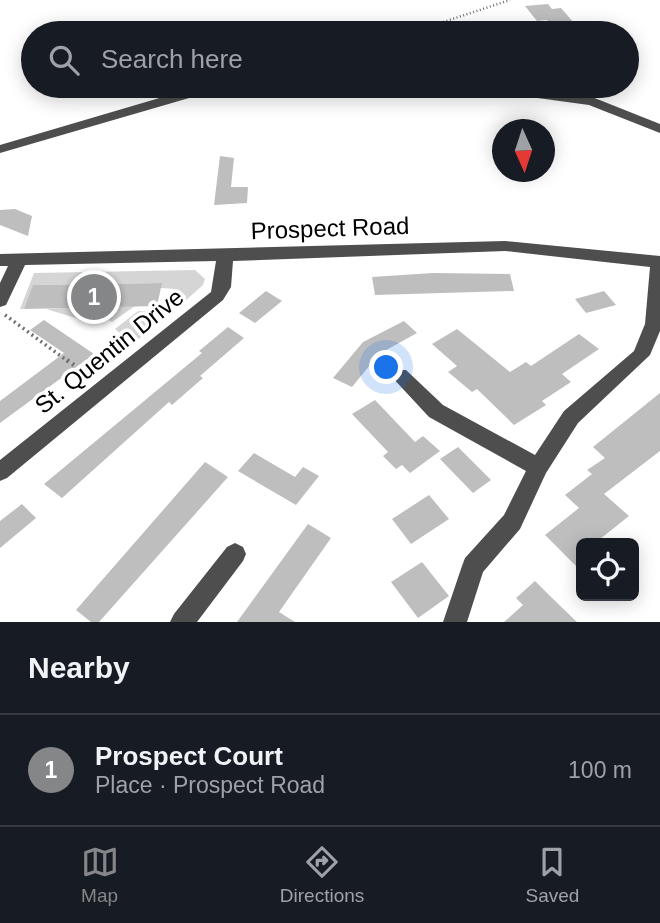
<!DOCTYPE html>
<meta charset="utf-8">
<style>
body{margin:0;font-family:Arial,sans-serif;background:#20242c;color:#f1f3f6}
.controls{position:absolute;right:21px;bottom:21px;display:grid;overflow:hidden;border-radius:10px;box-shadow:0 4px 18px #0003}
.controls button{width:63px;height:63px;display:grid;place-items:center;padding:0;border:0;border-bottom:2px solid #363941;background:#171b24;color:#f1f3f6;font:35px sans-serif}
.compass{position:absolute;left:492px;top:119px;width:63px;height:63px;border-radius:50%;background:#171b24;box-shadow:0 4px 18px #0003;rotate:177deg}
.you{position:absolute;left:387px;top:368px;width:24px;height:24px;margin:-18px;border:5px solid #fff;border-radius:50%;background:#1a73e8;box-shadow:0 0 0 10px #1a73e833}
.badge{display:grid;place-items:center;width:46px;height:46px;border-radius:50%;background:#858687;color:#fff;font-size:23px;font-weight:700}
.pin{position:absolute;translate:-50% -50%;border:4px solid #fff;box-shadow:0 2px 7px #0006}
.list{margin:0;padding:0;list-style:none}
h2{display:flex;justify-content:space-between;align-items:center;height:91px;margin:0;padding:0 28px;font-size:30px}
h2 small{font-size:23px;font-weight:400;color:#9ea1a6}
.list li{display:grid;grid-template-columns:46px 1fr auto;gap:21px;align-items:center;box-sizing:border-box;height:112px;padding:0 28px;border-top:2px solid #363941}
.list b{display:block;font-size:26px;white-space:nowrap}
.list p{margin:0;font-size:23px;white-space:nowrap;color:#9ea1a6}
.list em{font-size:23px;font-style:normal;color:#9ea1a6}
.icon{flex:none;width:38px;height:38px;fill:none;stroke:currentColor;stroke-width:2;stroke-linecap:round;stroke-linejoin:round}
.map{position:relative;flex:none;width:660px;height:622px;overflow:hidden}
.search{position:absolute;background:#171b24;box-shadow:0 4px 18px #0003;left:21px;right:21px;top:21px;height:77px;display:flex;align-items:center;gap:18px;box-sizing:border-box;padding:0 24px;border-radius:38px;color:#9ea1a6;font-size:26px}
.sheet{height:203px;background:#171b24}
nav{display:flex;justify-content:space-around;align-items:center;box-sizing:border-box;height:98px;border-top:2px solid #363941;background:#171b24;font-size:19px;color:#9ea1a6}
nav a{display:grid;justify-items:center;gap:4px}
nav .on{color:#858687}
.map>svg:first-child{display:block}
.green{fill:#d5d5d5}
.building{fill:#bebebe}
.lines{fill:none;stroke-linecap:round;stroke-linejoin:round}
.path-far2{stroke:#707070;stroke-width:2.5;stroke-dasharray:1 2.5;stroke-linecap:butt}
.path-far1{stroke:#707070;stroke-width:3.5;stroke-dasharray:2 3.5;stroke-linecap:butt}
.path{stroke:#707070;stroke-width:4.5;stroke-dasharray:2 4.5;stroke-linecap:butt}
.minor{fill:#4e4e4e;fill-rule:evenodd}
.labels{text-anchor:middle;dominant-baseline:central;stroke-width:7;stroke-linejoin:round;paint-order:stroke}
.street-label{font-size:24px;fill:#000;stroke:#fff}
</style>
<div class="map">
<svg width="660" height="622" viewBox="0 0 660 622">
<rect width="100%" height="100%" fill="#fff"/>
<path class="green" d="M195,270L205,279L203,285L185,301L186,296L175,289L161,288V283L34,285L24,309H20L34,273Z
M115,305L135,306L112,322L89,308L76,318L46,309Z
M138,311L155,312L154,319L159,322L96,375L81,365L121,334L115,329Z"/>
<path class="building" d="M548,4L552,9L561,8L574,23L550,25L547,20L537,21L525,6Z
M220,156L234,158L231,187H248L247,203L214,205Z
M15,209L32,216L28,236L0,225V210Z
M433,273L510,274L514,291L375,295L372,277Z
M162,283L157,306L24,309L33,285Z
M266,291L282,301L255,323L239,313Z
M604,291L616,305L586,313L575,299Z
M44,320L94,354L0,423V401L64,353L30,330Z
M404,321L417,333L379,354L352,387L333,378L363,342Z
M228,327L244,338L200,376L203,378L188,391L172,405L169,402L62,498L44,484L202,353L199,351Z
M457,329L510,372L526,362L531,366L579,334L599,349L562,374L571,382L542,401L546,405L514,425L477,389L472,392L448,372L457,366L432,344Z
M660,393V451L604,494L629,516L595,543H581V571L545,535L579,508L565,495L592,474L587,470L605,458L593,447Z
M375,400L415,442L423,436L440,451L410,473L402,465L396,469L383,456L388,452L352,414Z
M458,447L491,480L473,493L440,459Z
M254,453L295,477L303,467L319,476L296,505L238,471Z
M205,462L228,477L99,622H91L76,610Z
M429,495L449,519L411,544L392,519Z
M22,504L36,518L0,548V521Z
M308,524L331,538L279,612L295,622H237Z
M422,562L449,596L418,618L391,582Z
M535,581L552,598L577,622H504L523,605L516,598Z"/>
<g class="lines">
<path class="path-far2" d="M410,33L510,0"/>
<path class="path-far1" d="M5,315L69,362"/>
<path class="path" d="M67,360L89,376"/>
<path class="minor" d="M213,86H246L240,90L196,96L0,153V145L190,89Z
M473,86H506L592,97L660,124V133L589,105L479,90Z
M505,241L660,256V331L650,355L578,423L546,473L520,529L483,572L467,622H443L462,566L465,558L504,515L526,471L429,417L390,375L392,370H406L443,405L535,455L564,411L634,351L645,324L650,267L505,251L233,261L231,287L223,300L7,478L0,481V460L211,292L216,261L25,265L6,305L0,307V283L8,266H0V254Z
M235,543L243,547L246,554L243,561L197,622H170L174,614L227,547Z"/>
</g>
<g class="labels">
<g class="street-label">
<text transform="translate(330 228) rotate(-2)">Prospect Road</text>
<text transform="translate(109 351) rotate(-39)">St. Quentin Drive</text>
</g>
</g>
</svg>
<div class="controls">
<button><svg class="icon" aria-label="locate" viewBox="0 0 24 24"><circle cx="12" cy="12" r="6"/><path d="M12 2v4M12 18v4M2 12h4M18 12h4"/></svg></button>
</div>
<svg class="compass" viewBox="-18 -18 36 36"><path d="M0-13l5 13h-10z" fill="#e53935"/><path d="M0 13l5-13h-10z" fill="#9ea1a6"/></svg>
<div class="you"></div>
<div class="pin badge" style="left:94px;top:297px">1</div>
<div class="search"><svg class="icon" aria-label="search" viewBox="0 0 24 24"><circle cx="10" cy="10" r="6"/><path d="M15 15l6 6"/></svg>Search here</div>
</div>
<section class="sheet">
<h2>Nearby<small></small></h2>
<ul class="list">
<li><span class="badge">1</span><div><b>Prospect Court</b><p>Place · Prospect Road</p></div><em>100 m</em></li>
</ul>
</section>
<nav>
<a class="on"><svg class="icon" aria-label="map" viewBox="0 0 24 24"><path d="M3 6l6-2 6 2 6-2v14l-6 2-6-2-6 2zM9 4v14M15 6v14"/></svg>Map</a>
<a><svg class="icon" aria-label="directions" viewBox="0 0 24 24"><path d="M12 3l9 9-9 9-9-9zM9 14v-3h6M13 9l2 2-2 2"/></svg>Directions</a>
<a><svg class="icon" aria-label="saved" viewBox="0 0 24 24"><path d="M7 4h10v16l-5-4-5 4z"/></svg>Saved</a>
</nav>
